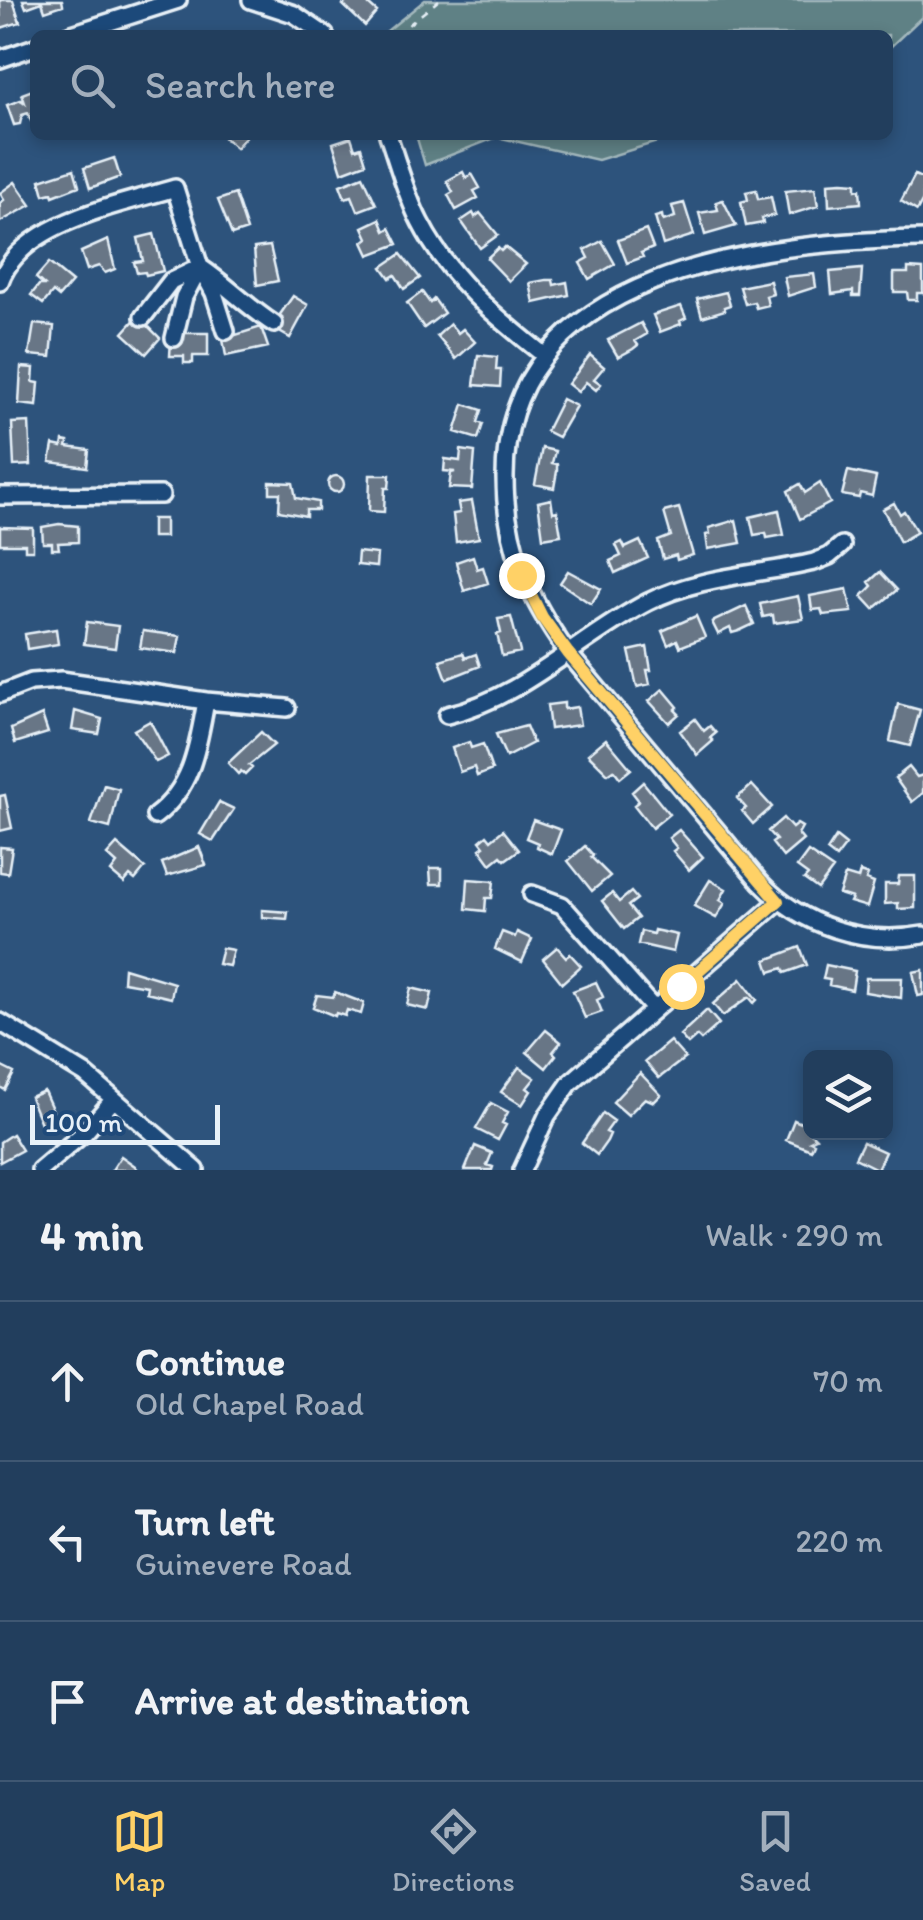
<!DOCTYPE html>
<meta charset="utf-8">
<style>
body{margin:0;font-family:Itim,sans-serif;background:#2e4966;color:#f1f3f6}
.controls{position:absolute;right:30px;bottom:30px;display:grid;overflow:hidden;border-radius:15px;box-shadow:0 5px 15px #0003}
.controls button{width:90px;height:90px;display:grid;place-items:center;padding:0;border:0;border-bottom:2px solid #3f5772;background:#223e5d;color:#f1f3f6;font:50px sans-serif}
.scale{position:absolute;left:30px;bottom:25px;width:190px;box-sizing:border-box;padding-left:10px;border:5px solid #e8f1f8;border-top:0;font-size:28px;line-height:35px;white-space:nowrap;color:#e8f1f8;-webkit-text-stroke:8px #1f4a7a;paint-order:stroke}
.stop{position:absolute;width:30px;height:30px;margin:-22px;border:8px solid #ffd166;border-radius:50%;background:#fff}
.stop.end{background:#ffd166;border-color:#fff;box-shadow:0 2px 10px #0008}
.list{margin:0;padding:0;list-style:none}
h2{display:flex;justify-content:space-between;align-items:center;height:130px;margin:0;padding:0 40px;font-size:42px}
h2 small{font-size:32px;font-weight:400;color:#a2aebc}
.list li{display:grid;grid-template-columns:65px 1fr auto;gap:30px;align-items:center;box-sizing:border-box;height:160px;padding:0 40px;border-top:2px solid #3f5772}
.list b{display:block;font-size:38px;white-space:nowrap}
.list p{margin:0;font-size:32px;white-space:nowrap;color:#a2aebc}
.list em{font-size:32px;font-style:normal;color:#a2aebc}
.icon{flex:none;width:55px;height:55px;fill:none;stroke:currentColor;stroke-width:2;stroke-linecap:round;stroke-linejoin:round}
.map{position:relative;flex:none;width:923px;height:1170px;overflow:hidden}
.search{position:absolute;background:#223e5d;box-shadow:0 5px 15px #0003;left:30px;right:30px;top:30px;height:110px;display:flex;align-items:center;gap:25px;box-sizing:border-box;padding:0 35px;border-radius:15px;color:#a2aebc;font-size:38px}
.sheet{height:610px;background:#223e5d}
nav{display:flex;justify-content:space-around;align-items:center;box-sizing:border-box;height:140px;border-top:2px solid #3f5772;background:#223e5d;font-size:28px;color:#a2aebc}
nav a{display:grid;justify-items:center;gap:5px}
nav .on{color:#ffd166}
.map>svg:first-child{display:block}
.green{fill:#5f8185;stroke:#a4b9be;stroke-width:2.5}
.building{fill:#677686;stroke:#e8f1f8;stroke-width:2.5}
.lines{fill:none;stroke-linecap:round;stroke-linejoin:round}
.minor-casing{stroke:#e8f1f8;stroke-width:22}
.path{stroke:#e8f1f8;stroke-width:2.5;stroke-dasharray:8 8;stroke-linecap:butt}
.minor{stroke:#1f4a7a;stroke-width:15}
.route{stroke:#ffd166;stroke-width:12}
</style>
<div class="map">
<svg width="923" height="1170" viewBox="0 0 923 1170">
<rect width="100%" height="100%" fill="#2d537c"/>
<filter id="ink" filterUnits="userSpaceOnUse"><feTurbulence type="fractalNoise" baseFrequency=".01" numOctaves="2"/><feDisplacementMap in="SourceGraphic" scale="20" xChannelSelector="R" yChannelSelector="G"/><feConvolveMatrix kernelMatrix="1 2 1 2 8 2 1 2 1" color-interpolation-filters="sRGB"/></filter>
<g filter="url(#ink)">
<path class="green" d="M425,0H923V16L888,49V35H382Z
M416,135H680L598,160L497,137L425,165Z"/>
<path class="building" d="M0,0H13L20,22L1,28Z
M23,0H62L63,5L45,11L42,2L26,8Z
M342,0H374L369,5L377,12L365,26L343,5L345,3Z
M35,89V120L31,121L28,113L22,115L20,124L14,125L7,105L21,100L25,103L22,94Z
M221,135H247L236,148Z
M351,137L355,149L361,147L366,163L342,172L333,143Z
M114,158L120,177L90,188L84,168Z
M74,169L79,186L53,196L52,193L44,195L40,180Z
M463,172L466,178L472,174L480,188L474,191L478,198L456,210L448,195L453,192L447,181Z
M915,175L923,179V200L917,211L901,201Z
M363,176L376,204L358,211L352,196L345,198L340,185Z
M15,182L31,205L0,222V203L4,200L0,193Z
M842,182L856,183V190L860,189L861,203L829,206L828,183Z
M815,188L818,206L789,215L785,191Z
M756,190L758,199L771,197L775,215L762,218L763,223L746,226L741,202L748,200L746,192Z
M235,194L247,230L232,235L218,200Z
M723,200L736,226L705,235L699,213L718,210L716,202Z
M684,203L694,235L663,245L655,217L662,215L663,221L675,217L672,206Z
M473,213L475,217L480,213L498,235L480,248L461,221Z
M380,219L385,231L390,228L398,244L369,255L363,242L368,238L363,227Z
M646,230L653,248L641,253L643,257L627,263L618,240Z
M154,234L163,271L146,275L145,272L137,273L134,262L143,261L138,238Z
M108,240L115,269L105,273L99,266L87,270L81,252Z
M602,241L615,264L589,279L580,263L589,258L585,250Z
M270,246L278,281L257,285L254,248Z
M505,247L526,264L509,281L487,258L498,248L501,251Z
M401,254L420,278L404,289L395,275L390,278L382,267Z
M49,263L72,282L59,297L53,292L43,304L31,295L39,285H44L36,278Z
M908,268L923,269V293H917V300H908L907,292H894V273H908Z
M862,269L860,296H853V291L832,294L830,272Z
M814,274L816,287L788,296L784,277Z
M546,280H553L554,285L567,282L569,295L534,303L530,283Z
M770,281L773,294L766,296L768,305L756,308L754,302L745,304L740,287Z
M422,292L430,303L434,299L444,313L424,328L407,303Z
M726,292L730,305L724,307L725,310L702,317L697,299Z
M293,296L308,305L290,338L276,330L282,318L279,316Z
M681,306L686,318L680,321L681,324L660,332L653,315Z
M138,316L160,338L146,354L123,333Z
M641,323L647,334L635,341L638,345L633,349L618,357L608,340Z
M34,324L54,326L51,357L29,355Z
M450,324L458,333L463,329L475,342L456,359L437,336Z
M261,327L268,347L226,356L222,334L235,331L236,335Z
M184,333H208V356H193V363H184V356H170L171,339H184Z
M478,355L497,357L496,370H501L500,387L474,385Z
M590,355L604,367L594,379L601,384L596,390L586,382L578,392L568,384Z
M21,367L34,368L33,382L39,383L37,406L19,404Z
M562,399L576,406L558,437L546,431Z
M464,404L482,410L478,422L483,424L478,439L455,432Z
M29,422L31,465L14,466L12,423Z
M63,441L68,442L67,447L89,450L87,467L50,462L53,445L62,447Z
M542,448L555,451L552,463L557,464V471L554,488L535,484Z
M461,450L475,452L472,489L449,488L451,473L455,472L444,471L445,459L460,461Z
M848,471L876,477L872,496L860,493L859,498L842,495Z
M370,475H390L389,488H385L384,512L369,511Z
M328 484a8 8 0 1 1 16 0a8 8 0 1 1-16 0Z
M270,482L293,483L296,498L318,502V510H306V516L279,511L280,493H270Z
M820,483L830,503L800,519L788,491L800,484L805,493Z
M551,499L553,512L557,511L561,535L543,538L538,502Z
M472,501L479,538L456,542L453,514L460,513L458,503Z
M894,503L900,514L904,511L917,532L900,542L883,509Z
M679,508L693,555L677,560L676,555L663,559L658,541L671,536L664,512Z
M779,510L784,535L767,538L766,533L754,535L750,517Z
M152,519H165V537H152Z
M736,520L741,543L708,549L706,535L710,534L709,528Z
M59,524L78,526V542L58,543L59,549H52V543H43L42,527Z
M0,527L33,528V550H25V544H0Z
M640,541L648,558L615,573L610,561L621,556L616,545L622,542L625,548Z
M358,552L377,554L376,567L357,565Z
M473,556L477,569L483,567L488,583L464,591L456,562Z
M568,571L601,589L591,604L560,583Z
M880,572L897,590L874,609L862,596L872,586L869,582Z
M847,589L852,612L823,615L821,609L812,610L810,596Z
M798,596L803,619L774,623L773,615L763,617L760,604Z
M746,606L754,624L739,631L732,633L730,628L718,634L712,622Z
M696,616L705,637L680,647L677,640L668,645L662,631Z
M511,617L520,652L502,656L497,634L501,633L498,619Z
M87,622L118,626L115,648L84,644Z
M56,629L58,644L27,649L25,634Z
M143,631L180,636L177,653L140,648Z
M647,647L651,670H647L650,684L637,687L629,651Z
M463,653L465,658L476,654L480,666L447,679L440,660Z
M663,689L678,707L675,710L679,714L669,723L649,701Z
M564,703V709L577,707L580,725L550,729L547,705Z
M898,704L920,710L910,746L890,741Z
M75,711L102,719L99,734L72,730Z
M42,715L48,733L15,743L11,729Z
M695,719L704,731L710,726L716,733L710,738L713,741L697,755L680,731Z
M150,721L168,756L156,762L134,730Z
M526,726L533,743L506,757L496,734Z
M261,732L274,745L249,765L252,768L245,775L241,771L238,774L228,763Z
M606,739L631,769L620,778L614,770L608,774L588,754Z
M469,742L471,748L483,744L492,770L477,776L474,767L460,772L452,748Z
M909,767L917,777L923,775V793L912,802L895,778Z
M643,782L669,814L652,828L634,805L639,801L632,792Z
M104,785L119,789L110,828L91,823Z
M752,785L772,807L753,824L742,811L746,808L737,798Z
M5,795L12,828L0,831V796Z
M219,802L234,809L213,841L200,834Z
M783,818L792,828L797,824L802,827L798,834L803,840L783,857L772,843L776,840L768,831Z
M533,820L561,830L552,854L537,847L538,843L526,838Z
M503,830L519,850L505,860L501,856L491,864L480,849L484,846L480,841L487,835L491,840Z
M679,830L703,857L689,870L673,851L677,848L669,838Z
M836,837L846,845L836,858L827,851Z
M117,844L145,868L135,880L130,876L124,883L111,872L117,864L107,855Z
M585,846L593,855L591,857L610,876L592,891L568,861Z
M0,847L12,848L8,873L0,872Z
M199,847L206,865L167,876L162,863Z
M808,852L833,869L818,889L804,879L808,875L797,867Z
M430,868H442V884H431Z
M860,872L868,875L866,880L874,883L867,907L850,902L852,898L839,894L845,875L858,879Z
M899,876H915V908L898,909V903L885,904V884H898Z
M468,879L494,881L492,898H486L485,911L466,909Z
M710,880L726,889L720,900L725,903L716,918L694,906Z
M631,892L637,899L628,906L638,918L624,929L602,901L612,893L619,902Z
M262,910L288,912L287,919L262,917Z
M654,930L677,935L673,952L638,944L641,931L653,934Z
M502,932L515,937L517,932L532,939L522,962L495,949Z
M557,947L566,957L570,954L581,966L562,983L543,959Z
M800,947L807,965L785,973L783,968L770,972L766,960Z
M222,948L233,950L229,966L218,964Z
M826,965L855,971L852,990L829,985L830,980L823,979Z
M124,968L174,983L171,998L146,992L147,986L123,982Z
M923,970V995L918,996L913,972Z
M866,978H902L901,998L865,992Z
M741,979L757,1000L754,1003L749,997L723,1016L713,1004Z
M596,982L603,997L597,1000L602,1012L585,1018L573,991Z
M411,988L432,993L428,1010L407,1005Z
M335,992L364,1003L361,1014L347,1010L345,1016L336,1013L335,1016L313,1007L317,995L333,997Z
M707,1010L719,1024L701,1040L697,1036L688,1044L680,1035Z
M546,1030L561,1042L553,1052L556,1055L546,1068L527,1052Z
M670,1041L685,1058L659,1078L645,1062Z
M0,1066L14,1073L5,1090L0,1087Z
M519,1067L535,1078L527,1088L531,1091L522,1105L501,1092Z
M640,1073L661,1095L654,1102L645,1098L628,1115L613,1102Z
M44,1091L57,1120L42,1126L30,1097Z
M491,1103L508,1112L502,1123L506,1125L498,1140L476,1129Z
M603,1113L614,1121L606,1132L610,1134L607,1141L597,1155L582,1143Z
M794,1120L806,1125L808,1120L810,1121V1132L816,1138L810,1141L814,1143L811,1150L786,1140Z
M12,1134L22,1150L0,1162V1142Z
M863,1142L885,1152L877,1169L855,1158Z
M475,1146L492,1153L487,1165L493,1167L492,1170H465Z
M121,1156L135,1166L138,1170H112Z"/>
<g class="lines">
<g class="minor-casing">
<path id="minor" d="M251,0L294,14L325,35
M69,35L178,0
M0,59L35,47
M388,135C398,164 406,195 420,222C449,279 496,317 545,356
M923,239C766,241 504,269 505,478C505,546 529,599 568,653L760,882C802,926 863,946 923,935
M0,282C21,222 120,205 175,188L200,267L214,293L226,331
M143,317L171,281L200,267C227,285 246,306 274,324
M174,338L184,297L200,267
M0,496L161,495
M0,694L31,682L61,680L206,701L287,708
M447,715C525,697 578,638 648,602C699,576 759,575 814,562L829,556L842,545
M155,816C193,787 198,745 206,701
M532,894L562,905L654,1009
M0,1022L85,1074L196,1170
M40,1170L85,1132L114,1099
M522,1170L547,1116L570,1083L779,901"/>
</g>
<path class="path" d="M396,35L439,0"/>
<use href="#minor" class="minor"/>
</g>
</g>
<g class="lines" filter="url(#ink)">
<path class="route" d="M521,575L542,617L568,653L778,901L681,986"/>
</g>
</svg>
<div class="controls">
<button><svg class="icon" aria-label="layers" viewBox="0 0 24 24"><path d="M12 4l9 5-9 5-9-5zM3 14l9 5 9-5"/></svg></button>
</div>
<div class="scale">100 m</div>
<div class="stop" style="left:681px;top:986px"></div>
<div class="stop end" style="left:521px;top:575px"></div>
<div class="search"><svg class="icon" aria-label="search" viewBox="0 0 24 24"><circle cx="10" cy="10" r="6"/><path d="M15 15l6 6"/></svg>Search here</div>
</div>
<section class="sheet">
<h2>4 min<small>Walk · 290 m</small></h2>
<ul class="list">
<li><svg class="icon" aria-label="ahead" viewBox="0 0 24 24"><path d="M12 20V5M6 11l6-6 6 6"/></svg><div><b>Continue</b><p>Old Chapel Road</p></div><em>70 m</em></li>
<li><svg class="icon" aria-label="left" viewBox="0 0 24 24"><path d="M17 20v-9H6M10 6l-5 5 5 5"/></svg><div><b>Turn left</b><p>Guinevere Road</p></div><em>220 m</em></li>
<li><svg class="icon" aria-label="arrive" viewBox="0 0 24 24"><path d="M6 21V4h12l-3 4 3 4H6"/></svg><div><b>Arrive at destination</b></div></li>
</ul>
</section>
<nav>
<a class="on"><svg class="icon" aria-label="map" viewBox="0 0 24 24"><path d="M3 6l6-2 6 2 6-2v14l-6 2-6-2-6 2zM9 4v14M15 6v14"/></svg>Map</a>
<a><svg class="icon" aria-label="directions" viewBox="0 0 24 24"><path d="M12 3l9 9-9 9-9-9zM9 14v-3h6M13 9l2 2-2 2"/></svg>Directions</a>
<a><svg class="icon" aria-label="saved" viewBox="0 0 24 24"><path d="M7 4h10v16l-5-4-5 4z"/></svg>Saved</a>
</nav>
